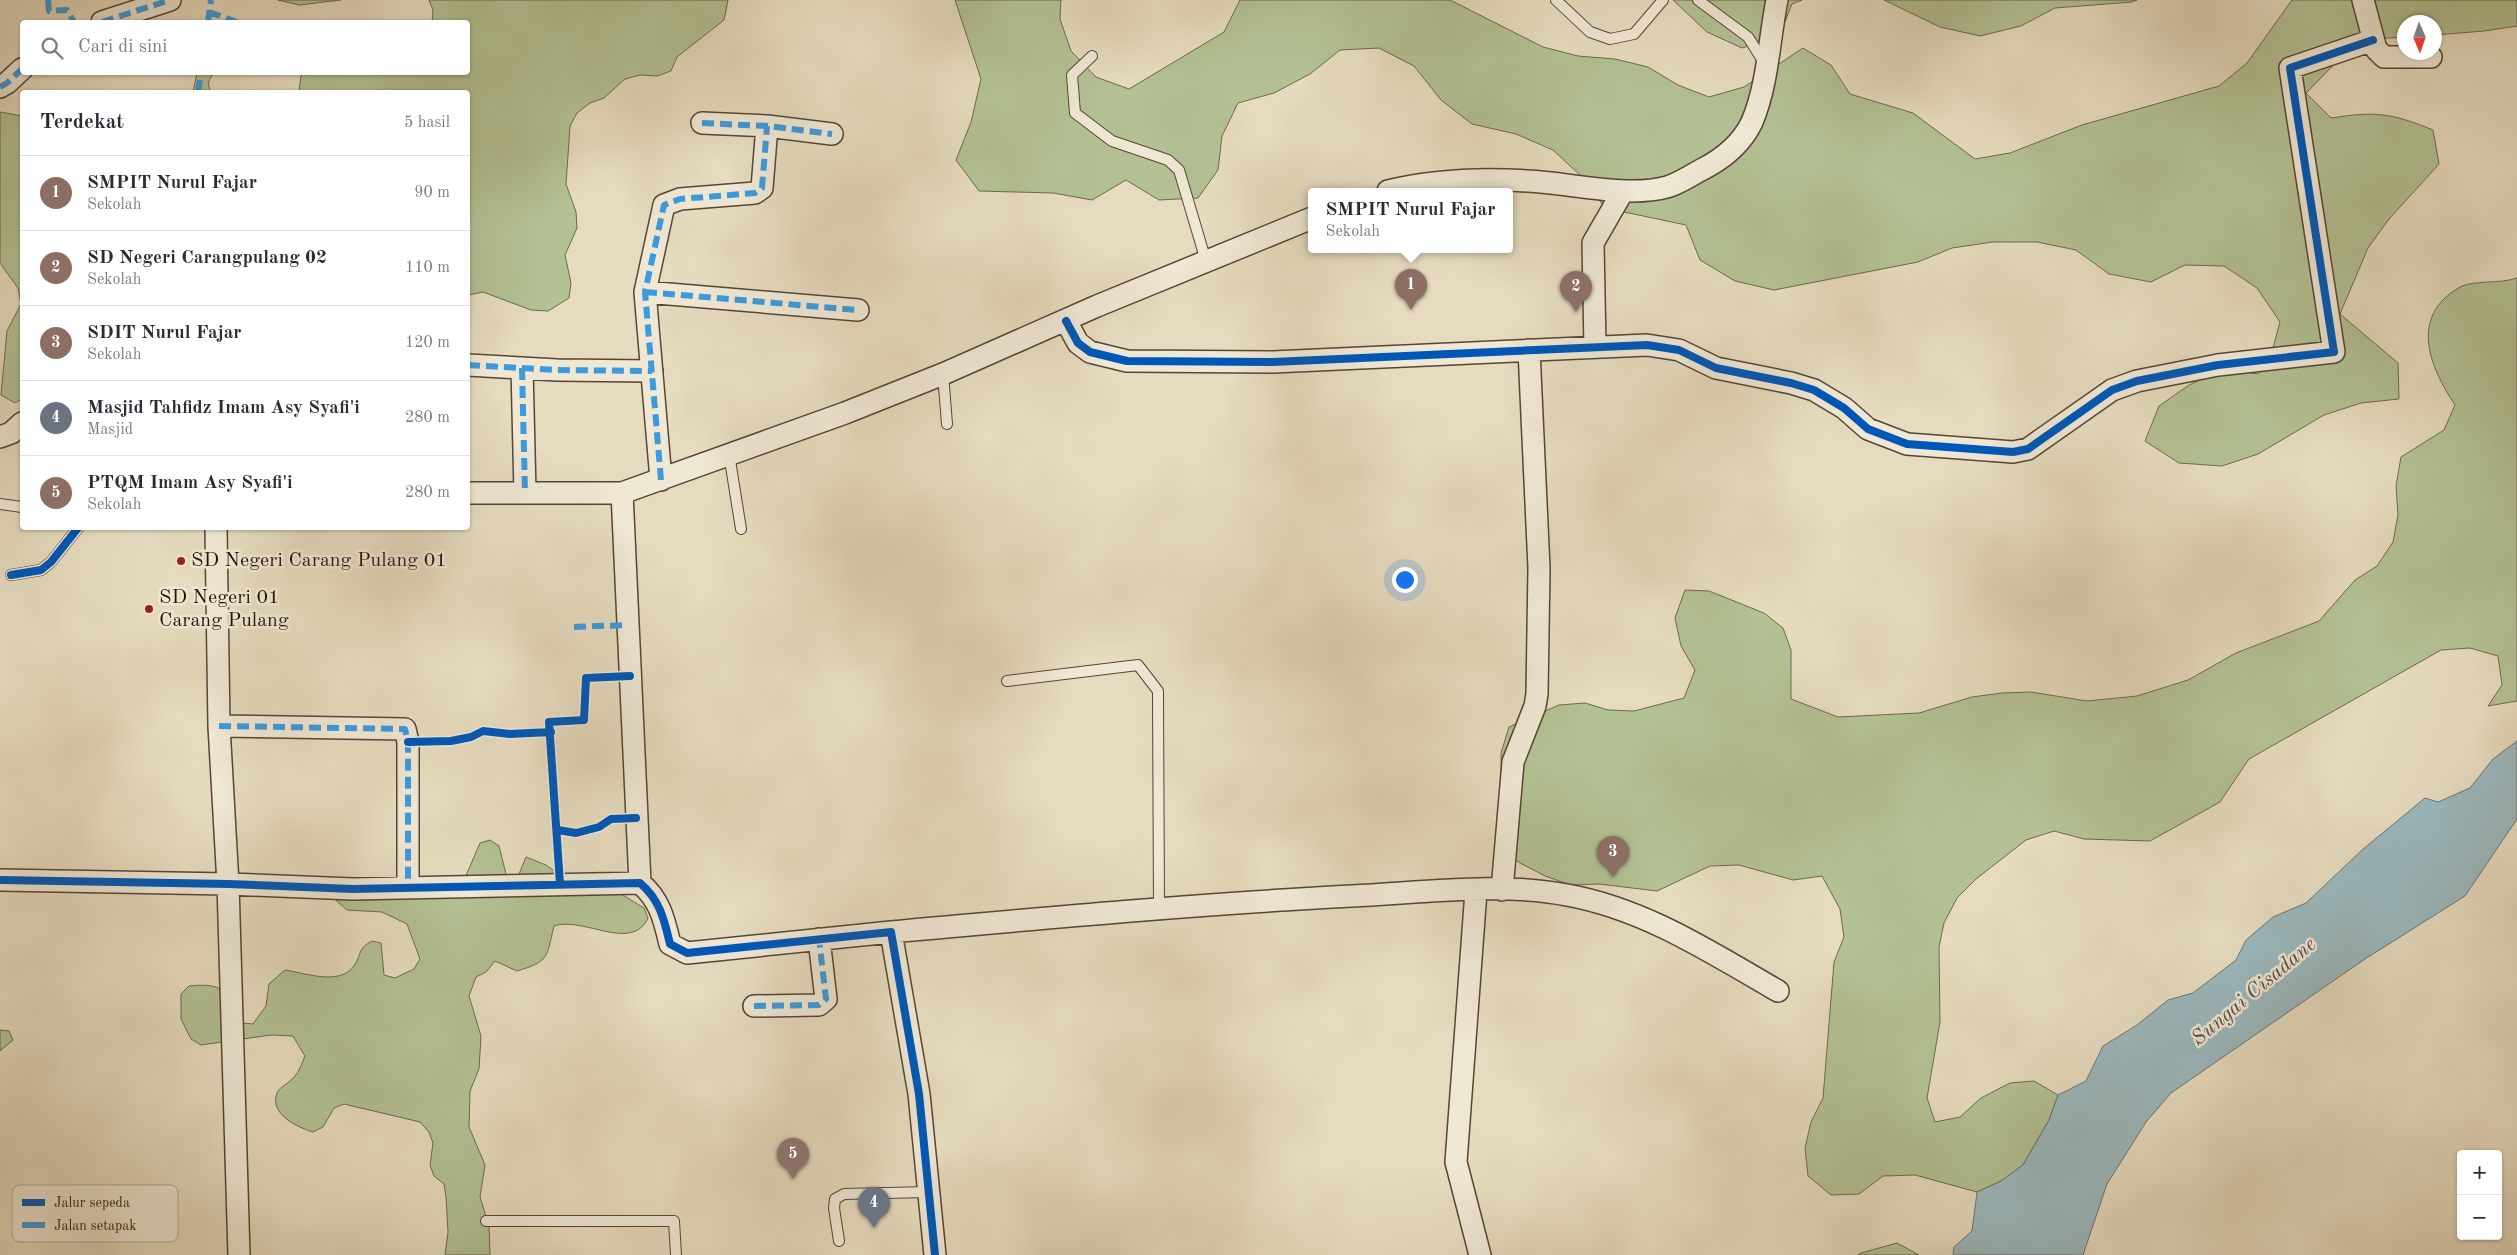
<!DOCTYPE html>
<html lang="id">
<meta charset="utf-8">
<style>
body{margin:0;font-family:"Old Standard TT",serif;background:#f2f2f3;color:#2b2b33}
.controls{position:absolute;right:15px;bottom:15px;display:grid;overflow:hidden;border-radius:5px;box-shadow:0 1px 4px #0004}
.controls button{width:45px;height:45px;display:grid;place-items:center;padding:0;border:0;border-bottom:1px solid #e1e1e2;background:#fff;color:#2b2b33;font:25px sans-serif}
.compass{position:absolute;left:2397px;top:15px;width:45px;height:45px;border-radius:50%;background:#fff;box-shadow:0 1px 4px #0004;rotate:178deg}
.you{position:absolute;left:1404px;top:579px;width:18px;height:18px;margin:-12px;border:4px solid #fff;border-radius:50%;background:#1a73e8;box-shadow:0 0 0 8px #1a73e833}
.badge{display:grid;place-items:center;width:32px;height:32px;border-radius:50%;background:#2563eb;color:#fff;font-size:16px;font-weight:700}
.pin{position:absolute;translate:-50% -41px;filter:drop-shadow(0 1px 2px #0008)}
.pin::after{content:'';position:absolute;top:26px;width:18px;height:15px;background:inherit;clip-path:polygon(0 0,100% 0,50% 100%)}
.popup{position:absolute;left:1308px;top:188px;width:205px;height:65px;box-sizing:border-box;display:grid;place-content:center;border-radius:5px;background:#fff;filter:drop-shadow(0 1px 4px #0005);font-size:16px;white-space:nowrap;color:#7c7c81}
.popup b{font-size:19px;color:#2b2b33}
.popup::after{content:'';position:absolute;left:50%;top:100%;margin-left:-10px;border:10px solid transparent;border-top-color:#fff}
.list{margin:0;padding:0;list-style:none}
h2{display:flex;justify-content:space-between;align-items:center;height:65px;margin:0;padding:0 20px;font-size:21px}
h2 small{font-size:16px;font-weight:400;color:#7c7c81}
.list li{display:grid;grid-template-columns:32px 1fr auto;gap:15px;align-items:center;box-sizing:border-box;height:75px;padding:0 20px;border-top:1px solid #e1e1e2}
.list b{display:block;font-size:19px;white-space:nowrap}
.list p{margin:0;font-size:16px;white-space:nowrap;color:#7c7c81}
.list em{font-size:16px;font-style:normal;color:#7c7c81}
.icon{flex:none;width:28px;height:28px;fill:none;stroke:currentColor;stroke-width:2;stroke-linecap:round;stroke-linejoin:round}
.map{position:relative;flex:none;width:2517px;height:1255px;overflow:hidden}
.search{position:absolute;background:#fff;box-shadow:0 1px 4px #0004;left:20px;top:20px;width:450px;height:55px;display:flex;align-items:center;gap:12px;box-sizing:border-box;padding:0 18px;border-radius:5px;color:#7c7c81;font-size:19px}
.panel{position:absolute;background:#fff;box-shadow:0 1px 4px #0004;left:20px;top:90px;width:450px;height:440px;border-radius:5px}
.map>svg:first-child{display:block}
.green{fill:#b3c194;stroke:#6d6a4c}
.water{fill:#9bb8bd;stroke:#6d7673}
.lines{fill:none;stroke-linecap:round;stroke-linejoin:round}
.service-casing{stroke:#574533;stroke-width:12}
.minor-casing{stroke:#574533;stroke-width:24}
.service{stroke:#efe8d5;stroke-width:10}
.minor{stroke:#efe8d5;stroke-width:21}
.quiet{stroke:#3d9add;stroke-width:6;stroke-dasharray:12 6;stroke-linecap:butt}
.cycleway-casing{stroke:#efe8d5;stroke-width:11}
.cycleway{stroke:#0057b8;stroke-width:8}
.poi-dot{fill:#8f2418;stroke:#efe8d5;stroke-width:2}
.labels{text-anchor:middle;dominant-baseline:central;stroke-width:5;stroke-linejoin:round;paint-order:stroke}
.poi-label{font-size:20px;fill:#271304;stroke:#efe8d5;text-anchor:start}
.water-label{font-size:21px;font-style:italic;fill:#504d45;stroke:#efe8d5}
.key{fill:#efe8d5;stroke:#b3a896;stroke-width:1}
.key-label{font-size:14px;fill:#271304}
</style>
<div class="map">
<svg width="2517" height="1255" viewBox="0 0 2517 1255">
<rect width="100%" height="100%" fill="#e6dbbf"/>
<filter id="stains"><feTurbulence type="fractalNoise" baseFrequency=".004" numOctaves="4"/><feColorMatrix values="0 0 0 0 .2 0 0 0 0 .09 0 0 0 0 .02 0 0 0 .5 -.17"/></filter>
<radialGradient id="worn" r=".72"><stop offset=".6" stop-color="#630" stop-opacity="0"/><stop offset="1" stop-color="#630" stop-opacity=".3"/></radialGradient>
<path class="green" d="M278,0H341L299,5Z
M429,0H728L724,20L677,57L671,71L657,76L640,75L625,79L604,98L590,103L577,113L570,126L566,184L576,212L577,228L565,255L571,283L569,298L548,311L531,310L483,292L468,295V92H299L301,76L304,73L468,72V22H432L433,10Z
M955,0H1061L1060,19L1071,51L1096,77L1129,89L1224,32L1240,0H1450L1543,47L1578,56L1615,59L1648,67L1678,85L1709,97L1744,87L1803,48L1831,65L1850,94L1913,113L1975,159L2010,153L2082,125L2219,86L2247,63L2292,0H2517V26L2484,31L2435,35L2434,22H2404V37L2358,40L2306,93L2331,118C2376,111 2391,113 2433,130L2439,164L2389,219L2368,248L2340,314L2398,363L2399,399L2361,403L2324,415L2258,454L2222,466L2179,463L2145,441L2159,406L2189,385L2223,369L2258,374L2270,359L2280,322L2257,288L2224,266L2185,265L2151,282L2109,274L2076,250L2037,242H1993L1952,248L1918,262L1774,290L1735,281L1700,260L1686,225L1605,208L1582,177L1553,150L1516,134L1472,124L1441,100L1414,66L1379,48L1340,50L1310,74L1274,93L1238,103L1222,136L1218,170L1198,198L1159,200L1126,180L1092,200L1053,193L979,191L956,160L971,122L981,79Z
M1673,0H1802L1792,4L1779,37L1742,48L1707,32Z
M1884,0H2137L2132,2L2055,8L2021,26L1980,36L1940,27Z
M197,73H215C208,78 207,85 211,92H193Z
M0,112L22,116V399L15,403L1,395L7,331L21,304L18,288L0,263Z
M2517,278V701L2488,706L2502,685L2498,656L2470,648L2441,650L2249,759L2220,802L2150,841L2084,839L2054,831L2026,840L1976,879L1957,898L1944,923L1939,947L1940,1022L1927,1098L1935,1122L1960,1117L1981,1098L2010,1083L2034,1081L2058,1095L2049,1120L2023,1165L2001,1181L1977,1192L1915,1175L1883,1176L1859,1194L1831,1195L1808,1176L1805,1148L1811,1122L1823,1098L1834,962L1844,937L1840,909L1822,876L1793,880L1739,865L1710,866L1657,891L1599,884L1571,885L1545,876L1518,862L1502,838L1501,753L1509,727L1559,705L1585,703L1608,710L1634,711L1684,698L1695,670L1681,646L1675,618L1685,590L1709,591L1764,613L1783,628L1791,650V699L1838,717L1919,713L1972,697L2002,693L2031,692L2087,701L2137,696L2188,680L2236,653L2319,621L2355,580L2377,566L2393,542L2398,515L2396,486L2401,457L2444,430L2455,405C2430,367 2408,317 2460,287C2473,280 2501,284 2517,278Z
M490,840L499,846L509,886L517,879L526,857L546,865L571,883L613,889L644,908L648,918C632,953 583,916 554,926C546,958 550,961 517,971L495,961L486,972L476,977L469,996L481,1036L479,1069L470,1091L469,1127L485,1165L480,1197L489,1226L490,1255H445L448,1232L446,1197L444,1184L434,1176L430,1165L433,1143L429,1132L420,1122L344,1104L334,1108L323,1127L313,1132C297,1127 269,1114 277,1093C280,1086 290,1083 294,1077C299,1072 302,1063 305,1056L293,1036L271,1035L201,1045L191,1039L181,1019V994L189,986C226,982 228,993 243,1023L253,1024L266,1006L269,984L285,970C305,973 340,986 354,966C362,954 357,949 372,941L381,943L384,975L395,978L414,969L420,959L407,924L382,912L347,910L330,895V884L338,877L390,895L462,885L480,843Z
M0,1030L9,1031L13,1040L0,1051Z
M1897,1243L1919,1255H1858L1861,1253Z"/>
<path class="water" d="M2517,741V819L2465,896L2365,959L2171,1093L2146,1122L2107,1184L2083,1255H1953L1954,1247L1972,1231L1977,1192L2001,1181L2023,1165L2049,1120L2058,1095L2086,1081L2103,1046L2137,1025L2168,1000L2193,993L2236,960L2246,940L2273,917L2306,903L2362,850L2425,798L2438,802L2470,788L2493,759Z"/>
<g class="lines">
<g class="service-casing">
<path id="service" d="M1556,0L1590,32L1610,39L1634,34L1663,0
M1698,0L1748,37L1765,64
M1092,56L1072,75L1075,113L1112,141L1168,160L1179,170L1206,261
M943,374L947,424
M729,454L741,529
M0,504L22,507
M11,575L41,570L51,562L78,528
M1007,681L1138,665L1158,691L1159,909
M486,1221H674L676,1255
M839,1241L834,1208L835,1199L844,1194L928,1192"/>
</g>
<g class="minor-casing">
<path id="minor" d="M2363,0L2376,49L2384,57H2431
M102,22L170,0
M0,87L7,83L22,69
M702,123L767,126L832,134
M1388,191C1433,180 1482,178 1528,181C1570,183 1627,198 1667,187C1678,184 1690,176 1701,170C1723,159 1741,145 1752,122C1768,84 1769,40 1777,0
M645,292L858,310
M1066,321L1078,343L1090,352L1127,361L1273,362L1647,345L1679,350L1716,368L1791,383L1814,390L1844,408L1868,429L1907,444L2013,452L2028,449L2112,390L2137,381L2218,365L2334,352L2290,68L2373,40
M1595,347L1593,243L1623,191
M468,365L557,370L652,371
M522,368L525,493
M0,437L11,433L22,423
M661,480L645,292L664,205L680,199L755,193L762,188L767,126
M468,493H622L845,413L943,374L1097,306L1312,218
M622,493L640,883
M216,528L219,726L228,884L239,1255
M219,726L405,729L408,742V888
M0,880L228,884L353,889L640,883C660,900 664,919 670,944L687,953L891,932L919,1094L935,1255
M1502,890L1513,762L1535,706L1537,694L1539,568L1529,350
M1476,891L1456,1162L1480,1255
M891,932C1045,918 1198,904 1352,896C1419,893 1502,882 1567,895C1645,909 1710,952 1778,991
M754,1006L819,1005L826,999L819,939"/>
</g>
<use href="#service" class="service"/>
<use href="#minor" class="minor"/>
<path class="quiet" d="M48,0L49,11L67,10L74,22
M209,12L237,22
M102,22L170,0
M208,22L211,0
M0,87L7,83L22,69
M198,92L201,72
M702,123L767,126L832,134
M645,292L858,310
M468,365L557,370L652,371
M522,368L525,493
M661,480L645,292L664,205L680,199L755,193L762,188L767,126
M574,627L627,625
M219,726L405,729L408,742V888
M754,1006L819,1005L826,999L819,939"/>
<g class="cycleway-casing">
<path id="cycleway" d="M1066,321L1078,343L1090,352L1127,361L1273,362L1647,345L1679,350L1716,368L1791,383L1814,390L1844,408L1868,429L1907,444L2013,452L2028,449L2112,390L2137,381L2218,365L2334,352L2290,68L2373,40
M11,575L41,570L51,562L78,528
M408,742L451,741L471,737L483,731L510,734L551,732
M558,830L576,833L599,827L611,819L636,818
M0,880L228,884L353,889L640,883C660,900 664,919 670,944L687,953L891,932L919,1094L935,1255
M560,884L549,722L584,720L586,678L630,676"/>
</g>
<use href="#cycleway" class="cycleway"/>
</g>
<g class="poi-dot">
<circle cx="181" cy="561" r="5"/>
<circle cx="149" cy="609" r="5"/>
</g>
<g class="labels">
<g class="poi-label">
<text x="191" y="561">SD Negeri Carang Pulang 01</text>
<text x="159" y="598">SD Negeri 01<tspan x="159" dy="23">Carang Pulang</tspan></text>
</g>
<g class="water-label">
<text transform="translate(2254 992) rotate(-40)">Sungai Cisadane</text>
</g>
</g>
<rect x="12" y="1185" width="166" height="57" rx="8" class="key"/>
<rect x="22" y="1199" width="23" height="7" fill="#0057b8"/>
<rect x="22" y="1222" width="23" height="6" fill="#3d9add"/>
<g class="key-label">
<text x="54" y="1207">Jalur sepeda</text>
<text x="54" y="1230">Jalan setapak</text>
</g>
<rect width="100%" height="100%" filter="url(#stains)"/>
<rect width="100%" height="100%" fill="url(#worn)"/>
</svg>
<div class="controls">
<button>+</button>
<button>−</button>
</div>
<svg class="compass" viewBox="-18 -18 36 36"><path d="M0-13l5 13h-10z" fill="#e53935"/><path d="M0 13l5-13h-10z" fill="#7c7c81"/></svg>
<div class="you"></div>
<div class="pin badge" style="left:1411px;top:310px;background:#8d6e63">1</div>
<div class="popup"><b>SMPIT Nurul Fajar</b>Sekolah</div>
<div class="pin badge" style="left:1576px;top:312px;background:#8d6e63">2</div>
<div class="pin badge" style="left:1613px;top:877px;background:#8d6e63">3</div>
<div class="pin badge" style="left:874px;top:1228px;background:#6b7280">4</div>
<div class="pin badge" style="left:793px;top:1179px;background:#8d6e63">5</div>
<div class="search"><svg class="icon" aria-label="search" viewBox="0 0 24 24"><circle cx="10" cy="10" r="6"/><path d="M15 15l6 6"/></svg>Cari di sini</div>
<section class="panel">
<h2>Terdekat<small>5 hasil</small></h2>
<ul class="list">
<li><span class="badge" style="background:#8d6e63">1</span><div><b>SMPIT Nurul Fajar</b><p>Sekolah</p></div><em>90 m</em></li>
<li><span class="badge" style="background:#8d6e63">2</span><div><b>SD Negeri Carangpulang 02</b><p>Sekolah</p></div><em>110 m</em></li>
<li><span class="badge" style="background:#8d6e63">3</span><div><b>SDIT Nurul Fajar</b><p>Sekolah</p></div><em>120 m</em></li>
<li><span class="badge" style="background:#6b7280">4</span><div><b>Masjid Tahfidz Imam Asy Syafi'i</b><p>Masjid</p></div><em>280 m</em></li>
<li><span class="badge" style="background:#8d6e63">5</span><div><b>PTQM Imam Asy Syafi'i</b><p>Sekolah</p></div><em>280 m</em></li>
</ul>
</section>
</div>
